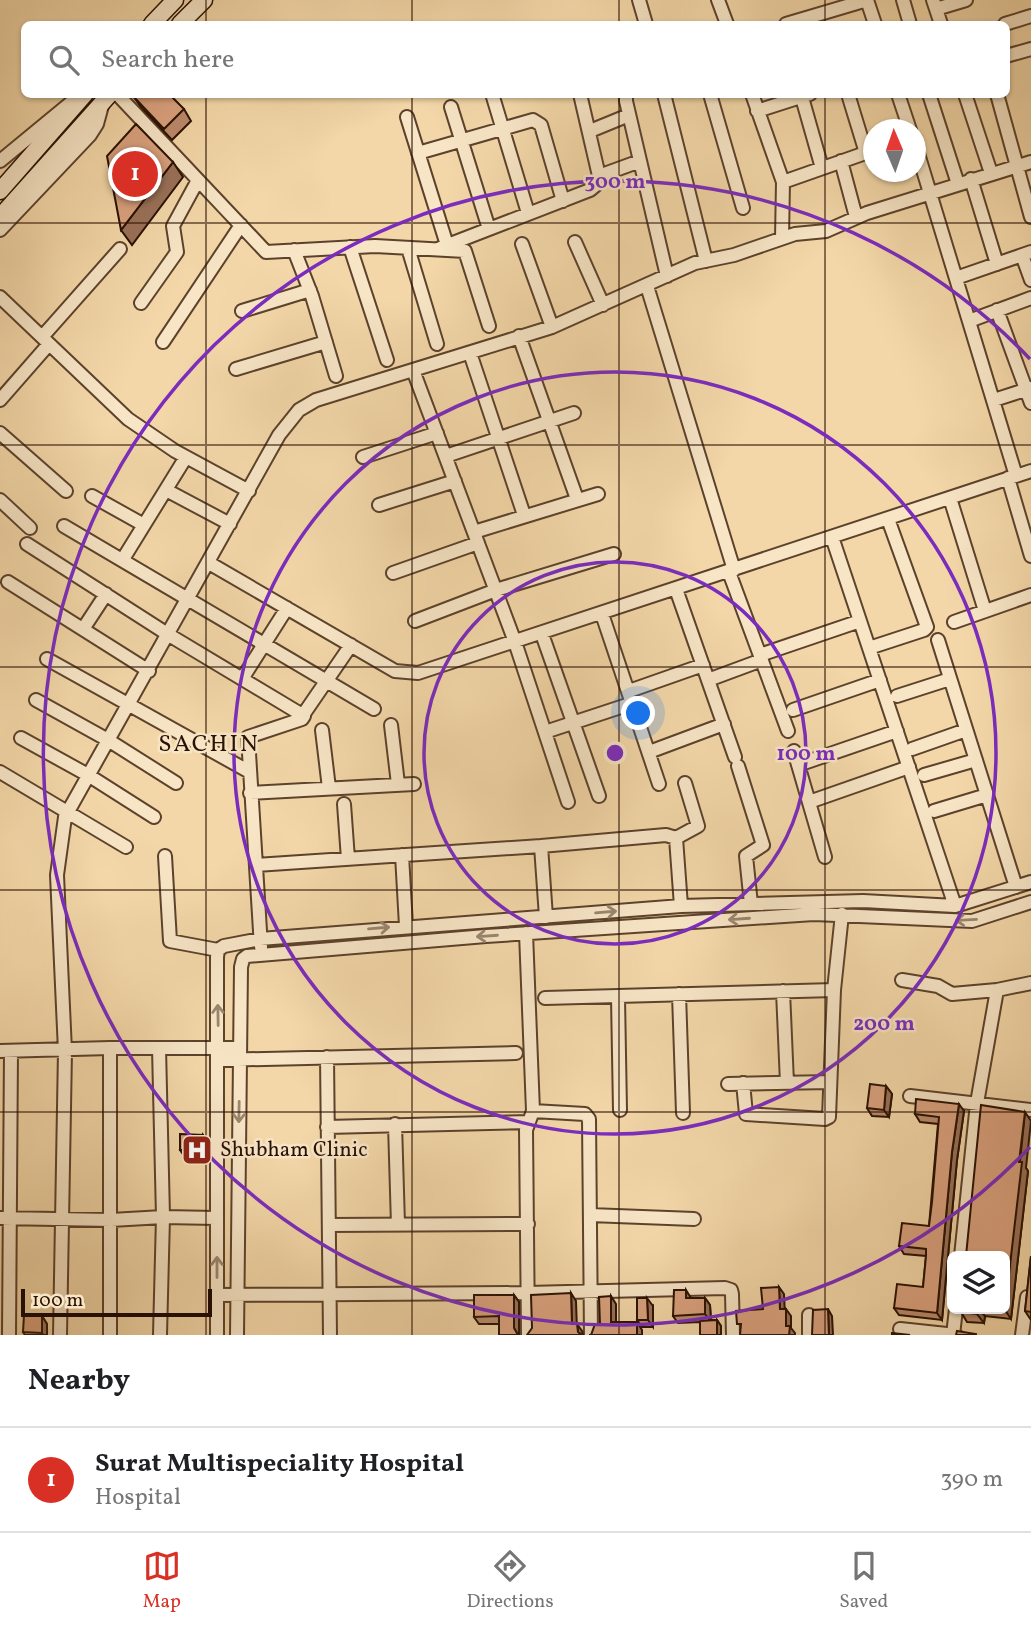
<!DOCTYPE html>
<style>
body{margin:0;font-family:Vollkorn,serif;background:#f6f6f6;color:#202124}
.controls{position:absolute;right:21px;bottom:21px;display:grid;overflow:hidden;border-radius:10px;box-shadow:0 2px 5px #0004}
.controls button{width:63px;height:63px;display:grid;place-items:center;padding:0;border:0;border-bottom:2px solid #e0e0e0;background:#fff;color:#202124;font:35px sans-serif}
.compass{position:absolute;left:863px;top:119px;width:63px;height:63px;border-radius:50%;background:#fff;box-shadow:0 2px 5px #0004;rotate:358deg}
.scale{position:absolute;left:21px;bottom:18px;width:191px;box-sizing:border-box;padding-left:7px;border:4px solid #291103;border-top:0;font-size:19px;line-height:24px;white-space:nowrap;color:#291103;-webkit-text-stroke:5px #f7e5c6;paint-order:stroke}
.you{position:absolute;left:639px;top:714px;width:24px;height:24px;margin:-18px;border:5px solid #fff;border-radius:50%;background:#1a73e8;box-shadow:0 0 0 10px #1a73e833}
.badge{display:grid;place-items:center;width:46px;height:46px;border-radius:50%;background:#d93025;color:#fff;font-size:23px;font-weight:700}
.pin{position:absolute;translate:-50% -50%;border:4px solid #fff;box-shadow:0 2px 7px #0006}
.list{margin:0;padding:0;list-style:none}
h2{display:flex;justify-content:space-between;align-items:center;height:91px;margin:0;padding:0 28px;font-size:30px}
h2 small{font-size:23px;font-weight:400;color:#757577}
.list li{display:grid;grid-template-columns:46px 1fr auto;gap:21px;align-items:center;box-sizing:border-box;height:105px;padding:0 28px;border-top:2px solid #e0e0e0}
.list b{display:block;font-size:26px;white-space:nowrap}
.list p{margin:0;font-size:23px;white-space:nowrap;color:#757577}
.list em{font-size:23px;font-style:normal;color:#757577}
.icon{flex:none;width:38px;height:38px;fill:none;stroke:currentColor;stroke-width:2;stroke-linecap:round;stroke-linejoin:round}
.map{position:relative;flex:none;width:1031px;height:1335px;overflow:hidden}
.search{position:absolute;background:#fff;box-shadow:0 2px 5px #0004;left:21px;right:21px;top:21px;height:77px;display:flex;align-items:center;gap:18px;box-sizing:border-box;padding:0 24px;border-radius:10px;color:#757577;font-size:26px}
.sheet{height:196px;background:#fff}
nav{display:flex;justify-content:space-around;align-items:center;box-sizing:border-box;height:98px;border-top:2px solid #e0e0e0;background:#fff;font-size:19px;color:#757577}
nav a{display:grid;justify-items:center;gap:4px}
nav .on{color:#d93025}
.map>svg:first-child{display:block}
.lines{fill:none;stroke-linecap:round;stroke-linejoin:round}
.street-casing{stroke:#5c422c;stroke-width:16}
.secondary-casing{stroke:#291103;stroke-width:19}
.street{stroke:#f7e5c6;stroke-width:12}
.secondary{stroke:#f7e5c6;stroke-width:16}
.wall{fill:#bb8b6d;stroke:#291103;stroke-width:2}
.shaded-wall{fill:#997159;stroke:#291103;stroke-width:2}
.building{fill:#daa27f;stroke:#291103;stroke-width:2}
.oneway{stroke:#9a866e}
.grid{fill:none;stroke:#291103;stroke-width:2;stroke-opacity:0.55}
.ring{fill:none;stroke:#7b2cbf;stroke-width:3.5}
.labels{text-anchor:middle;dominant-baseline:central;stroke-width:5;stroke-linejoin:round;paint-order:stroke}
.poi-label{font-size:21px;fill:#291103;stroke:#f7e5c6;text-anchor:start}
.quarter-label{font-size:24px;letter-spacing:2px;fill:#291103;stroke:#f7e5c6}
.centre{fill:#7b2cbf;stroke:#f7e5c6;stroke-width:3.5}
.ring-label{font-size:21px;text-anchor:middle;font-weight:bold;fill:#7b2cbf;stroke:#f7e5c6;stroke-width:5;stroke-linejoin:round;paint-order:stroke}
</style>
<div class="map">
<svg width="1031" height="1335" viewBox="0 0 1031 1335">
<rect width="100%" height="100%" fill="#f3d7a8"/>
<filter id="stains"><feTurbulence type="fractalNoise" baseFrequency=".00286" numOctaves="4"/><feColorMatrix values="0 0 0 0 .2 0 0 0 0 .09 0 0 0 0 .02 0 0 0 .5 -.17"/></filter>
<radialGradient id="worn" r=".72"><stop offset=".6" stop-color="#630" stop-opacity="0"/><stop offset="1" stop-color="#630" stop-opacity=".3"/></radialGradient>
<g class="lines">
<g class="street-casing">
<path id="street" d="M639,0L646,24
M718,0L727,24
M867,0L875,24
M903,0L910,24
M933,0L941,24
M936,9L966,0
M786,24L867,0
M1005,24L1031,16
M1006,56L1031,49
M117,94L266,252L375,246L465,251L489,326
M626,94V101L667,276
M664,94L706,261
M710,94L743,208
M752,94L783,182L782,238
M801,94L822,168
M848,94L866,153
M898,94L910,130
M929,94L958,184
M965,94L991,173
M997,94L1031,217
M493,97L528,213
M451,107L489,229
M757,111L810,94
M407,117L447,245
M590,131L629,115
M916,147L1016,476
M418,153L533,120L541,125L563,201
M0,161L73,101
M841,161L856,217
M599,176L640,161
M971,179L997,264
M783,182L874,150
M0,230L90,135L97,124L103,102
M575,242L603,305
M522,244L552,327
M350,247L387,360
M408,248L437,344
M440,248L590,190L596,185L599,176L580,94
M294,250L312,296L336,376
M1022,255L1031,280
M956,278L1031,252
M647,286L734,570
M0,297L128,419L175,451L249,491
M141,303L177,252L173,226L198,180
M997,310L1031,403
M242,311L310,290
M969,321L1031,298
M519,336L577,499
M42,337L120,249
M163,342L241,225
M470,353L524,515
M236,369L326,342
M413,370L515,642L568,802
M0,400L49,344
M994,400L1031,388
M0,433L66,491
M446,456L574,413
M363,457L437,433
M1008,478L1031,556
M166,490L230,524
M92,496L144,525
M950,498L985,611
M0,500L30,528
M379,505L455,481
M64,526L374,709
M474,532L598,494
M832,537L955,906
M27,544L169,635L304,716L302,719L248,737L261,947
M123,559L186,457
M209,563L395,671L418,673L1031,471
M729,572L788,731
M393,573L478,543
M8,582L149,671
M676,589L735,757
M602,614L659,784
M415,621L496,590L614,554
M954,622L1031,595
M83,629L106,594
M542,634L599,796
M938,640L1016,887
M869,648L924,630L927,627L888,519
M760,655L860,621
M47,659L248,771
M242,679L287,608
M708,680L762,660
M629,691L703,665
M897,696L950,679
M36,700L108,740L176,783
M793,710L880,680
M303,715L351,645
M391,725L398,784
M322,730L329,788
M545,732L633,703
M21,738L88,775L154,817
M912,749L966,730
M794,751L825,857
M649,752L724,724
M798,765L897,731
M738,766L763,845L746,856L751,904
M0,772L126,847
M924,775L976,760
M250,793L414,784
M809,802L909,767
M344,804L348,859
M934,811L987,795
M676,838L698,826L685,783
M541,846L546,917
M402,855L406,926
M165,856L170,941L218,950
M256,865L541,846L666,835L676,838L681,906
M526,933L533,1111L526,1130L528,1335
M902,980L938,986L952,994L997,990L1031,983
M783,991L787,1083
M679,994L683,1113
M545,998L834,990
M618,998L620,1110
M110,1048V1335
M159,1048L163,1217L160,1335
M0,1051L110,1048H240
M327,1057L330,1335
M218,1060L516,1053
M743,1083L746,1114L825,1119L829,1117L834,990L842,914
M728,1084L830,1082
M910,1096L1031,1110
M533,1111L585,1114L589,1119L591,1335
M395,1124L398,1225
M327,1127L529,1122
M590,1215L694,1219
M0,1218L111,1220L163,1217L216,1218
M329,1225L528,1224
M961,1256L977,1103L997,990
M217,1295L528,1293L725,1288L731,1290L732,1294L733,1335
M809,1315V1335
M900,1329L956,1335
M9,1335L11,1051
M60,1335L65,1051L57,875L65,817L279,435L299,410L316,400L552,327L695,263L734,255L795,234L826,231L867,213L1031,162
M217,1335V957L218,950L224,946L260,939L681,906L863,901L955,906L1031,882
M237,1335L241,967L243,959L247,956L486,936L814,914L972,921L1031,902
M953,1335L956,1309
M1022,1335L1027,1297"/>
</g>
<g class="secondary-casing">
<path id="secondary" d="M152,24L175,0
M180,24L204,0
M0,191L85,94
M0,217L110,94"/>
</g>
<use href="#street" class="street"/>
<use href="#secondary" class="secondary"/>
</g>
<path class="wall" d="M133,96L184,109L191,121L172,140L141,107Z
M886,1086L892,1094L889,1117L872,1116L867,1108Z
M964,1111L957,1160L942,1320L899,1315L894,1308L923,1287L926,1256L904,1254L899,1246L929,1226L938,1124L920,1122L915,1114Z
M203,1135L208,1142V1158L185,1157L180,1150Z
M1026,1168L1028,1171L1011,1319L985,1316L984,1323L967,1322L961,1312V1309H1005Z
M1031,1256V1320L1025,1311Z
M514,1295L519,1302V1335L499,1324H479L474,1317Z
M691,1298H705L710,1305L711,1320H717L721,1326V1335H700V1322L678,1323L673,1316Z
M653,1306V1327H642L637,1320Z
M42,1316L47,1324V1335H25L23,1332Z"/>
<path class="shaded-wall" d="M173,162L183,177L132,245L121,230Z
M886,1086L892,1094L889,1117L884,1110Z
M959,1104L964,1111L957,1160L942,1320L937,1313L952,1152Z
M1025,1112L1031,1121L1026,1168L1028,1171L1011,1319L1005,1310Z
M203,1135L208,1142V1158L203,1150Z
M779,1287L784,1294L785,1316L780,1309Z
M686,1290L691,1298V1306L686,1298Z
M571,1293L576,1301L577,1331L572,1324Z
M514,1295L519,1302V1335H518L514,1328Z
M611,1296L616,1304V1330L611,1322Z
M647,1298L653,1306V1327L648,1320Z
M705,1298L710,1305L711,1322L705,1314Z
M786,1309L791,1316V1328L795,1333V1335H789L786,1326Z
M828,1309L832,1316L833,1335H829Z
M978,1309H979L985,1316L984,1323L977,1314Z
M42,1316L47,1324V1335H43L42,1333Z
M717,1320L721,1326V1335H717Z
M637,1322L642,1330V1335H637Z
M577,1324L582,1331L583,1335H581L578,1332Z"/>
<path class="building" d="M135,94H169L184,109L164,129L133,96Z
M136,124L173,162L121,230L107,156Z
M870,1084L886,1086L884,1110L867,1108Z
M916,1099L959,1104L952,1152L937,1313L894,1308L897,1284L923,1287L926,1256V1249L899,1246L902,1223L929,1226L932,1202L939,1117L915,1114Z
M981,1105L1025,1112L1019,1162H1022L1005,1308V1256H966Z
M180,1134L203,1135V1150H180Z
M1031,1256V1312L1025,1311Z
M779,1287L780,1309H786V1326H790L789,1335H740L741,1324H737L736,1311L763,1309L761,1288Z
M674,1290H686V1298H705V1314L673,1316Z
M571,1293L572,1324H577L578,1332L582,1335H527L532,1328L531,1295Z
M474,1295H514V1328L518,1335H499V1316L474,1317Z
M611,1296V1322H637V1335H589H591L595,1324H600L599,1297Z
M637,1298H647L648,1320H637Z
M828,1309L829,1335H812L813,1310Z
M961,1309H978L977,1314L961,1312Z
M24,1315L42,1316V1333L23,1332Z
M717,1320V1335H700V1321Z
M957,1331L976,1334V1335H956Z
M892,1333L910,1335H892Z"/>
<defs><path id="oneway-shaft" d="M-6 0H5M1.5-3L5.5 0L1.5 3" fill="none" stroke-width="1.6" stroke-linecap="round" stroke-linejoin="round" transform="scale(1.75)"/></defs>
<g class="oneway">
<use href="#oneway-shaft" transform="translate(606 912) rotate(-5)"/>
<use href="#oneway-shaft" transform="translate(739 919) rotate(176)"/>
<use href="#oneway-shaft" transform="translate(966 920) rotate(177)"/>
<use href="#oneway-shaft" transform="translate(379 928) rotate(-5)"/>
<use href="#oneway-shaft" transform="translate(487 936) rotate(176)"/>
<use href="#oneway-shaft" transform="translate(218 1015) rotate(-91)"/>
<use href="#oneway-shaft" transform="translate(239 1112) rotate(91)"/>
<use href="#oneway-shaft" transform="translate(217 1267) rotate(-90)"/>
</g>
<path class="grid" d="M206,0V24M412,0V24M619,0V24M825,0V24M206,94V1335M412,94V1335M619,94V1335M825,94V1335M0,223H1031M0,445H1031M0,667H1031M0,890H1031M0,1112H1031"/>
<g class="ring">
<circle cx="615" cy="753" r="191"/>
<circle cx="615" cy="753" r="381"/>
<path d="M1030 1147A572 572 0 1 1 1030 359"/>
</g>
<defs>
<g id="hospital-square" transform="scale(1.575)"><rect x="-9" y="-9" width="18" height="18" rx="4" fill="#8f2418" stroke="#f7e5c6"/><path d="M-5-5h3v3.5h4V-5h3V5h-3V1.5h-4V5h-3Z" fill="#fff"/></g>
</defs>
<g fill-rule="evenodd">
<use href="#hospital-square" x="197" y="1150"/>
</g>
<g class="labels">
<g class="poi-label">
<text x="220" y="1150">Shubham Clinic</text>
</g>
<g class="quarter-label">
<text x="209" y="745">SACHIN</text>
</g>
</g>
<circle cx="615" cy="753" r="10" class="centre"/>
<g class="ring-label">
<text x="615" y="188">300 m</text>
<text x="806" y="760">100 m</text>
<text x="884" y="1030">200 m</text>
</g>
<rect width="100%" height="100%" filter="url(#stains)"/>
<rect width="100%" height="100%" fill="url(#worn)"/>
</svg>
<div class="controls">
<button><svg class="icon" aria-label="layers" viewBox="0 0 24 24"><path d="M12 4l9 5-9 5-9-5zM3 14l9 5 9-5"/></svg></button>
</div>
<svg class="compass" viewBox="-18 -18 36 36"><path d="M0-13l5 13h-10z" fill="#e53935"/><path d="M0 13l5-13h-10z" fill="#757577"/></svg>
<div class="scale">100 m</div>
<div class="you"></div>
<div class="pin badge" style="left:135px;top:174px">1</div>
<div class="search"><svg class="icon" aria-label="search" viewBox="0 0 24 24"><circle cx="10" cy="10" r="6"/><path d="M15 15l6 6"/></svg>Search here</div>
</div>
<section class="sheet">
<h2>Nearby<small></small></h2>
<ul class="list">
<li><span class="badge">1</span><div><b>Surat Multispeciality Hospital</b><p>Hospital</p></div><em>390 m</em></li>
</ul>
</section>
<nav>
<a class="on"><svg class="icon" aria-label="map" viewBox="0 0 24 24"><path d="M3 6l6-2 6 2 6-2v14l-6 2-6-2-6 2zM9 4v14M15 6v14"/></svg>Map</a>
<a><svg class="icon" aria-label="directions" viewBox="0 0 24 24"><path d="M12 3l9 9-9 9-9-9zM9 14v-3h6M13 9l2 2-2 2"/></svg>Directions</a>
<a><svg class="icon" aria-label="saved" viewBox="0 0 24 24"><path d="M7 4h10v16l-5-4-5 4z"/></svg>Saved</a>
</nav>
